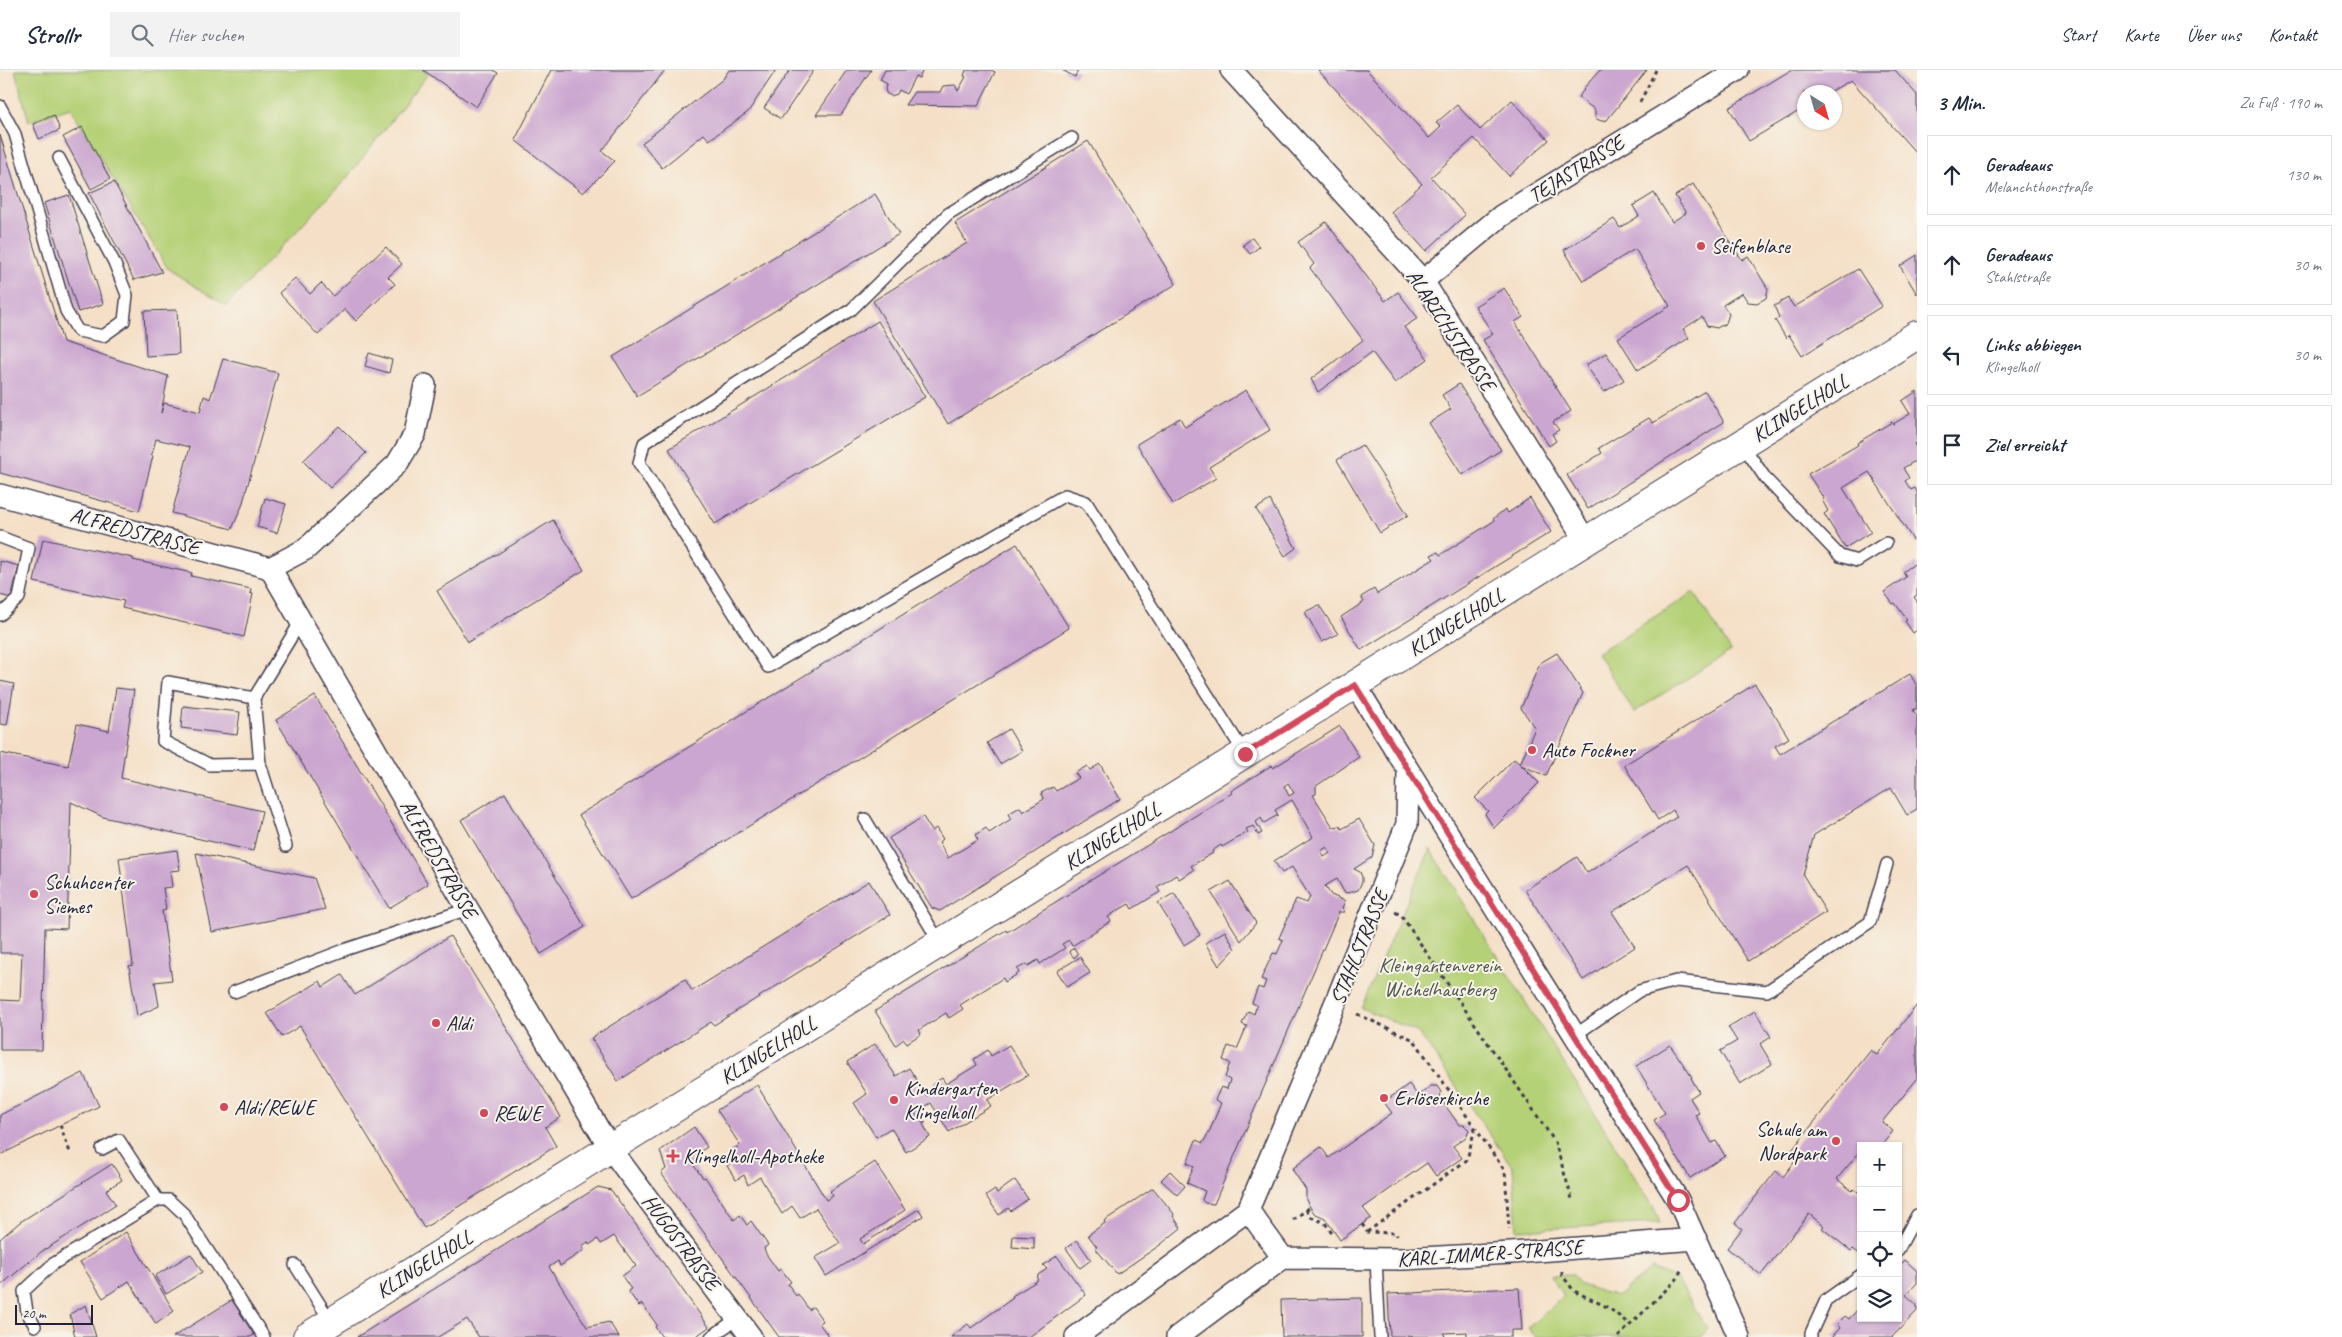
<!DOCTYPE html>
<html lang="de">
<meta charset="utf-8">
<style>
body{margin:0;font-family:Caveat,sans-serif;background:#f2f2f3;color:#1f2937}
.controls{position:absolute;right:15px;bottom:15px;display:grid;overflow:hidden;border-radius:0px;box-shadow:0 1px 4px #0004}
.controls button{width:45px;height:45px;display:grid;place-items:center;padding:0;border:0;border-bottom:1px solid #e0e1e3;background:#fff;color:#1f2937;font:25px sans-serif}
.compass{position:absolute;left:1797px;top:15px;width:45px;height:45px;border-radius:50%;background:#fff;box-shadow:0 1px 4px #0004;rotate:143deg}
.scale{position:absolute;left:15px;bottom:12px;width:78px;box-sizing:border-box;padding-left:5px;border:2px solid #22223b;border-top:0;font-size:14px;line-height:18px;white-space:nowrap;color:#22223b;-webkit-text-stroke:4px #f7f3e8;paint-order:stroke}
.stop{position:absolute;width:15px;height:15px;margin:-11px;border:4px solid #d1495b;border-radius:50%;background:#fff}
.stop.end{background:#d1495b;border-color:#fff;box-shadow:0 1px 5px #0008}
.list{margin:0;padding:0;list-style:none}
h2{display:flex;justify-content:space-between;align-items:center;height:65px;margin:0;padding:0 20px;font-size:21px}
h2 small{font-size:16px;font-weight:400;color:#747a83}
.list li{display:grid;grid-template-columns:32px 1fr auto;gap:15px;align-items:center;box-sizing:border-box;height:80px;margin:0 10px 10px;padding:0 10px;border:1px solid #e0e1e3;border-radius:0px}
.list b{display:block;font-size:19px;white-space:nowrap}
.list p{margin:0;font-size:16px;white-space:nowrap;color:#747a83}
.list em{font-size:16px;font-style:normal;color:#747a83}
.icon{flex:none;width:28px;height:28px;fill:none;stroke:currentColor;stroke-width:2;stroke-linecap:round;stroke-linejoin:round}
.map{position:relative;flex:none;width:1917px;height:1267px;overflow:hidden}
header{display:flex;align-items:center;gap:30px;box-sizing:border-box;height:70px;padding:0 25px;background:#fff;border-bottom:1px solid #e0e1e3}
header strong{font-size:24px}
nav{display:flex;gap:28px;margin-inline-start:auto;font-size:18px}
.search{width:350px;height:45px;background:#f2f2f3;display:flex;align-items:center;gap:12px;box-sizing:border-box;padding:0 18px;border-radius:0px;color:#747a83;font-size:19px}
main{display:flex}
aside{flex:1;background:#fff}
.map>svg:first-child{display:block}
.green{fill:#b5d177;stroke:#6c7a59}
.building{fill:#cba6d0;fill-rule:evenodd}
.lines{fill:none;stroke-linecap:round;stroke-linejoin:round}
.service-casing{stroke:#423e50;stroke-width:14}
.minor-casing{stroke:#423e50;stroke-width:24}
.tertiary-casing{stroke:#423e50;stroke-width:30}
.path{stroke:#423e50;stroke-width:3;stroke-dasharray:4 4;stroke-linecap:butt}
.service{stroke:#fff;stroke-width:11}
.minor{stroke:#fff;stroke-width:21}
.tertiary{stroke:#fff;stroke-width:28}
.route{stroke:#d1495b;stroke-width:6}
.poi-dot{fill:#d1495b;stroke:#f7f3e8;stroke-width:2}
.labels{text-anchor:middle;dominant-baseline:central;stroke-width:4;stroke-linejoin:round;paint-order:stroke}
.street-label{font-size:21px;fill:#22223b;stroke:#f7f3e8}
.poi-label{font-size:21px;fill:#22223b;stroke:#f7f3e8;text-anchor:start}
.park-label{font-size:21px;fill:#4e574d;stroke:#f7f3e8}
</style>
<header>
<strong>Strollr</strong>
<div class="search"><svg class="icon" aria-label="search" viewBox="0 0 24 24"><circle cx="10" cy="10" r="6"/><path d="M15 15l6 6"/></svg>Hier suchen</div>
<nav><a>Start</a><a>Karte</a><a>Über uns</a><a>Kontakt</a></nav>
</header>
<main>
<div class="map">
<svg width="1917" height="1267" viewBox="0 0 1917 1267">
<rect width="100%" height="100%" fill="#f7f3e8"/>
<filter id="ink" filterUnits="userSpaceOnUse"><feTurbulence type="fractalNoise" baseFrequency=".02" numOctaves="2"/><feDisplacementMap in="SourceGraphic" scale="10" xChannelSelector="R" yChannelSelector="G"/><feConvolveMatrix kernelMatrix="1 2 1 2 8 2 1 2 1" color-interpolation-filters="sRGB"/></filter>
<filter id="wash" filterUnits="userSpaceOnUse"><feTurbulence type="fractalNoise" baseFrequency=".0096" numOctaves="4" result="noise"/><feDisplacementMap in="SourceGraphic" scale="20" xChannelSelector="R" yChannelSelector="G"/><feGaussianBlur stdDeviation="1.12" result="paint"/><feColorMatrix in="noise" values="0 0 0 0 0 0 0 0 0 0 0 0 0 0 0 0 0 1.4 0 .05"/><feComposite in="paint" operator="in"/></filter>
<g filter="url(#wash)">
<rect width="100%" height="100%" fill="#f5e0c7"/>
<path class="green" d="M15,0H422L428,4L345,110L226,236L168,199L70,38L29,52Z
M1694,522L1731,581L1634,642L1597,583Z
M1430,779L1654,1138L1660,1153L1517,1160L1513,1098L1419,963L1361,938Z
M1652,1198L1677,1209L1707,1259L1702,1267H1536L1528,1258L1564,1226L1550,1206L1572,1205L1581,1215L1617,1227Z"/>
<g id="blocks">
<path class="building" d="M423,0H493L498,3L476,37Z
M551,0H665L602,81L615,91L583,123L515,70Z
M729,0H776L748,42L709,70L704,64L662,98L642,73L723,9Z
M790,0H814L781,49L764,38Z
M847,0H871L841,45H816Z
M885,0H923L919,8L915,6L906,24L899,20L897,24L891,26L886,23L885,18L887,14L880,10Z
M966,0H991L995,2L978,36L905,35L914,22H940L943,16L955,15L958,21L966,7L964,6Z
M1062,0H1078L1075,7Z
M1318,0H1367L1429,68L1441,57L1436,53L1457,35L1480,60L1512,30L1549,70L1509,106L1474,68L1431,107L1465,145L1426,181L1391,142L1422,114Z
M1600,0H1647L1607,50L1601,51L1595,48V40L1578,27L1584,20L1583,19Z
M1791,0H1895L1917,25V84L1851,10L1830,22H1804V38L1749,71L1729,38Z
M54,45L60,60L39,69L33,54Z
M82,57L110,109L91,119L63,67Z
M0,65L63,272L168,306L161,343L164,333L200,342L204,326L210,329L223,289L278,303L242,436L232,459L172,443L190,377L156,369L152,384L150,385L153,386L139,441L0,403Z
M1088,71L1176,214L948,354L873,231L967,173L955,153Z
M114,112L162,202L134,210L89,123Z
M1693,114L1742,190L1748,186L1768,219L1766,228L1757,233L1748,232L1742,223L1723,235L1729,244L1726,253L1717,258L1707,256L1702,247L1683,259L1689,268L1638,300L1618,268L1670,236L1653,208L1635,179L1583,211L1564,180L1614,149L1620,158L1639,146L1633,136L1654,123L1672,152L1686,143L1675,126Z
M875,124L899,164L637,326L613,287Z
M69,125L103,234L78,242L44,133Z
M1326,152L1385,231L1398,222L1418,248L1404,257L1428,289L1395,313L1372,282L1318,322L1311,309L1363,270L1310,198L1314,194L1298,172Z
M1252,168L1259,177L1250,184L1243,175Z
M386,177L402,194L388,207L395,214L356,251L345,239L318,265L279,223L295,208L310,224L321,213L333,226Z
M1917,185V224L1900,196Z
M1858,199L1882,236L1802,286L1789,265L1786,268L1775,250L1779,247L1774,236L1788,228L1794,237Z
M1504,218L1523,247L1515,252L1571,341L1553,352L1559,360L1552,364L1556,371L1549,376L1483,270L1493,264L1475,236Z
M177,240L179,284L146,286L144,241Z
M878,251L925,327L715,454L669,379Z
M369,283L392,290L389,303L365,296Z
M1606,283L1624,310L1604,322L1586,295Z
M1459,314L1501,380L1462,405L1429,353L1451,339L1442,325Z
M1246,320L1270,360L1209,397L1216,408L1173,434L1137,374L1180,348L1185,357Z
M1705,321L1724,352L1588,439L1567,405L1602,383L1599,378L1649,348L1653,353Z
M1917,321V373L1914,374L1917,379V390L1903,398L1909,408L1905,411L1911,420L1915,418L1917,422V476L1869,402L1843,418L1871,462L1845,478L1824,444L1828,441L1822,430L1824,429L1808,404L1858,375L1857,373L1892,352L1893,354L1910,344L1902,331Z
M339,356L366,383L330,418L303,391Z
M1362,375L1408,445L1380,463L1337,390Z
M265,428L286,434L277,463L257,457Z
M1530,428L1551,462L1361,580L1341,547L1364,532L1361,527L1374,519L1377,524L1434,489L1431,485L1438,482L1440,485L1494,451L1493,449L1505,439L1508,443Z
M1270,430L1296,478L1285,486L1256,439Z
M553,450L584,500L468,572L437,521Z
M43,469L133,488V490L192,503L191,506L251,519L250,523L253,524L244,567L122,538L124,531L34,512Z
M1017,474L1069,558L631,829L579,745Z
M0,491L19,496L11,528L0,525Z
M1917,492V525L1914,527L1917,531V560L1913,563L1905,551L1907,550L1895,533L1893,534L1884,522L1906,507L1903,502Z
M1319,535L1338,564L1322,572L1305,542Z
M1557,583L1583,623L1546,706L1521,695L1539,713L1494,758L1485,744L1488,741L1475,728L1514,689L1520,694L1535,658L1521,638L1540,593Z
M1910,604L1917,616V638L1913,640L1917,646V739L1907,745L1891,718L1814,765L1803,805L1826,842L1748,891L1688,795L1612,842L1635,877L1583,910L1525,820L1577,787L1587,803L1677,747L1673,740L1658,750L1624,695L1755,614L1789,668L1775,676L1780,684Z
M0,611L14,614L7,655L0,654Z
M116,618L134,620L121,708L262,741L253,781L103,747L71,732L67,859L45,858L42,980H0V930L20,931L22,883H0V683L68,696L77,654L109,661Z
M315,626L428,814L389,838L276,650Z
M183,636L240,642L237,665L181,658Z
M1340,656L1359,687L1316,716V724L1313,725L1333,757L1340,756L1342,759L1359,749L1375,775L1372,787L1354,799L1360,802L1362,807V812L1358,820L1348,823L1344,822L1337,809L1325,816L1331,825L1345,831L1342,838L1345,842H1339L1214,1134L1205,1133L1202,1130L1205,1121L1187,1113L1194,1096L1187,1093L1196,1070L1203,1073L1210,1060L1221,1033L1215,1030L1221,1017L1227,1019L1230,1010L1225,1007L1230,993L1223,990L1228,976L1237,979L1247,956L1242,954L1248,941L1254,944L1257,935L1252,933L1258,917L1263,919L1266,911L1261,909L1273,883L1277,884L1283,870L1279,868L1296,829L1307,833L1310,827L1292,797L1282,803L1274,791L1313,767L1292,730L1275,740L1278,745L1264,753L1261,748L1256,752L1262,763L1258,765L1253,756L1246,759L1248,762L1222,777L1221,775L1212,781L1213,783L1191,796L1194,800L1179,809L1176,805L1157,817L1160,822L1132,839L1129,834L1117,841L1108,847L1111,851L1072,876L1069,870L1062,874L1065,878L1040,894L1038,890L1028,896L1027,894L1017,899L1019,903L1005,912L1003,908L960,935L963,939L949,948L946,943L919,960L921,964L907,973L904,969L896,975L875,941L1006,860L1007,862L1232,723L1231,721L1272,695L1273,698ZM1288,713L1294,723L1289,726L1284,716ZM1327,777L1330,783L1324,787L1321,781Z
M1009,659L1022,681L1000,694L987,673Z
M1100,694L1120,729L940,841L932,838L889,768L923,747L932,761L936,758L943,769L939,772L948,788L978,770L975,765L986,758L989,763L1011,749L1008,744L1020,737L1023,742L1044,729L1041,723L1053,717L1056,721L1079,708L1075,703L1087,696L1090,700Z
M505,723L585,857L541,884L461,750Z
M177,780L180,800L170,801L172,817L163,818L166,840L162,841L172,910L155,912L159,936L137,946L129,896L133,895L119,788Z
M196,783L314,808L325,839L212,862Z
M869,811L890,845L714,955L711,952L618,1011L591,968L685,909L692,921Z
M1230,811L1256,853L1241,871L1211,822Z
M1174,823L1200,865L1184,875L1158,833Z
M1225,861L1235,879L1219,896L1205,873Z
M450,866L561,1047L545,1057L556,1076L424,1158L300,956L282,967L267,943L320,911L323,917L342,905L355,925Z
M1074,878L1078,884L1074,888L1069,881Z
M1080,887L1090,903L1067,917L1057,901Z
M1917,935V1009L1882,1052L1893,1061L1881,1076H1861V1080L1837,1109L1852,1121L1854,1119L1861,1124V1185L1853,1179L1851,1181L1822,1158L1824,1156L1809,1144L1761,1205L1727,1178L1742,1159L1735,1153L1776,1101L1783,1107L1796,1090L1789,1084L1871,980L1877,985Z
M1755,941L1771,967L1760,974L1772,994L1740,1014L1720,981L1737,971L1728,957Z
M875,974L886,990L889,989L886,991L896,1006L909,998L927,1026L937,1020L933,1014L942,1008L946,1014L977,995L974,989L988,980L991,986L1009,975L1028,1005L987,1030L991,1036L949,1062L931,1033L915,1043L922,1053L926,1052L923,1054L930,1067L906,1082L891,1058L876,1067L854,1033L867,1024L847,992Z
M1670,975L1692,1007L1691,1008L1699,1022L1690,1028L1699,1043L1695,1045L1712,1073L1716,1071L1725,1086L1690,1108L1654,1050L1665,1043L1636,996Z
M83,1003L99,1036L0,1085V1045Z
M1409,1014L1418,1026L1431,1016H1437L1441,1022L1440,1028L1459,1055H1464L1469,1060L1466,1067L1453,1076L1462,1088L1436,1106L1427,1093L1363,1138L1371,1148L1340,1170L1325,1148L1314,1143L1310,1137L1306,1130V1120L1292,1099L1321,1077L1329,1088L1392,1043L1384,1032Z
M757,1015L826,1130L833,1126L830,1121L875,1092L905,1140L860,1169L863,1174L919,1139L923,1146L826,1206L815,1188L840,1173L816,1138L800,1148L792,1136L782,1144L760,1107L748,1115L744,1105L736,1110L727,1096L734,1091L728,1083L740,1075L717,1040Z
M694,1057L707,1077L689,1089L703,1108L705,1107L734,1150L740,1145L747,1155L751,1151L768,1175L764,1178L766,1184L778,1201L781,1199L791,1212L788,1214L796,1226L798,1224L809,1240L813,1237L823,1251L819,1253L829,1267H779L661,1103L666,1099L660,1081Z
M112,1094L122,1110L106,1120L116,1135L41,1182L0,1216V1169L20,1152Z
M1170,1101L1185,1116L1177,1125L1161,1110Z
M1015,1110L1028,1129L1011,1141L1008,1138L999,1145L986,1126L995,1120L997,1123Z
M598,1117L611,1120L709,1257L695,1267H662L655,1257L657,1255L642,1234L639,1236L628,1221L631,1219L622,1206L636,1196L614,1166L601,1174L598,1169L589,1175L588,1172L582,1176L584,1180L560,1196L558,1191L549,1197L587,1257L609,1252L619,1267H479L467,1249L438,1267H357Z
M1153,1118L1174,1144L1173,1146L1181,1158L1160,1175L1117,1204L1095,1178L1097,1177L1088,1165L1105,1153L1104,1151Z
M126,1162L174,1241L156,1254L129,1211L103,1228L80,1192Z
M1013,1166L1034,1167V1179L1012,1177Z
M1077,1170L1091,1190L1080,1198L1066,1178Z
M191,1184L202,1202L166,1224L155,1206Z
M1057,1186L1086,1225L1029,1267H951L968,1254L971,1258L1013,1228L1012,1226L1037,1211L1038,1205L1047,1199L1043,1195Z
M1905,1190L1917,1201V1213L1906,1225L1917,1235V1241L1892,1267H1832L1840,1258L1837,1254L1845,1246L1849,1249L1861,1236V1248H1898V1197Z
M1519,1218L1522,1260H1511V1267H1467V1262L1444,1263L1445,1267L1390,1266L1388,1224Z
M1362,1228V1267H1282L1281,1230Z
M232,1230L254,1265L250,1267H173Z
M86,1235L96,1267H75L70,1244Z"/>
</g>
</g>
<g filter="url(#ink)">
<use href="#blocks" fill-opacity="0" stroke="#423e50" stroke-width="1"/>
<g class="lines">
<g class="service-casing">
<path id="service" d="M0,36L15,64L66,241L78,261L103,266L124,251L127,225L114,192L59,88
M1072,68L948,144L852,239L644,373L639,393L768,597L1065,425L1086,432L1245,684
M1742,374L1766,409L1840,486L1857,491L1886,473
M0,467L29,478L19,528L0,545
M254,628L301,551
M260,694L210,695L163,671L168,612L254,628L260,694L286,776
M865,749L940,873
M234,922L347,879L468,839
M1575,965L1639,921L1676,911L1767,921L1870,852L1887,794
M102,1079L119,1070L158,1130
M1898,1180L1917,1145
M1376,1190L1380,1267
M295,1195L331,1252
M35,1256L27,1242L24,1221L53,1194L158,1130H169L184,1144L264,1267
M711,1267L738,1248
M1811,1267V1263L1826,1230L1861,1205"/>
</g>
<g class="minor-casing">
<path id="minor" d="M1231,0L1423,211L1586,471
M1423,211L1501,146L1738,0
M0,425L270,498L306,479L397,394L415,364L425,315
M270,498L460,826L599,1060L621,1093L751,1267
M1355,615L1678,1130L1739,1267
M1248,1140L1283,1188
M1283,1188L1404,1189L1511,1183L1696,1169
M1076,1267L1248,1140L1335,934L1407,754L1408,703
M1177,1267L1283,1188"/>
</g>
<g class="tertiary-casing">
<path id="tertiary" d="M307,1267L1917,265"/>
</g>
<path class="path" d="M1640,32L1656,0
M1395,842L1401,845L1555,1072L1572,1129
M1357,944L1414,970L1505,1101L1509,1159
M60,1055L71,1085
M1306,1140L1311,1147L1325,1153L1333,1165
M1293,1150L1310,1137
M1362,1154L1367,1162L1396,1163L1397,1166
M1367,1162L1467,1090L1475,1058
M1562,1202V1205L1574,1221L1609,1238L1630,1255
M1618,1267L1677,1209L1682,1198"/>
<use href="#service" class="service"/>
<use href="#minor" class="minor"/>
<use href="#tertiary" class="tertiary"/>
</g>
</g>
<g class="lines" filter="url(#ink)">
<path class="route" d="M1245,684L1355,615L1678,1130"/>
</g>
<g class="poi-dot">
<circle cx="1701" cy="176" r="5"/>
<circle cx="1532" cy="680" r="5"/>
<circle cx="34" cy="824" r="5"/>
<circle cx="436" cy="953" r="5"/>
<circle cx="1384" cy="1028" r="5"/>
<circle cx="894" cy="1030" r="5"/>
<circle cx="224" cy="1037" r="5"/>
<circle cx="484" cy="1043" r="5"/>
<circle cx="1836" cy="1071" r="5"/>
<path d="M670.5 1078.5h5v5h5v5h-5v5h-5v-5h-5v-5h5z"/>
</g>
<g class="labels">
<g class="street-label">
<text transform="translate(1576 99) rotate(-32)">TEJASTRASSE</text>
<text transform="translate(1451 260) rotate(56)">ALARICHSTRASSE</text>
<text transform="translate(1800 338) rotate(-32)">KLINGELHOLL</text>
<text transform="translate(135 461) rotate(15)">ALFREDSTRASSE</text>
<text transform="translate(1456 552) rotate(-32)">KLINGELHOLL</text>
<text transform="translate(1112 766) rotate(-32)">KLINGELHOLL</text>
<text transform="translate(439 789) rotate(60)">ALFREDSTRASSE</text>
<text transform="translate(1359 877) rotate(-68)">STAHLSTRASSE</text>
<text transform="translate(768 980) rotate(-32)">KLINGELHOLL</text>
<text transform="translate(681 1172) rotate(53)">HUGOSTRASSE</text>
<text transform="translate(1490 1183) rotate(-4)">KARL-IMMER-STRASSE</text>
<text transform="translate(424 1194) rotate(-32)">KLINGELHOLL</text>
</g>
<g class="poi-label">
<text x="1711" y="176">Seifenblase</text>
<text x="1542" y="680">Auto Fockner</text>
<text x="44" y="812">Schuhcenter<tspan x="44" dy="24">Siemes</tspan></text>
<text x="446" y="953">Aldi</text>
<text x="904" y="1018">Kindergarten<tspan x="904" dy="24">Klingelholl</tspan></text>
<text x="1394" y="1028">Erlöserkirche</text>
<text x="234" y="1037">Aldi/REWE</text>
<text x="494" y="1043">REWE</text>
<text x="1826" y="1059" text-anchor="end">Schule am<tspan x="1826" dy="24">Nordpark</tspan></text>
<text x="683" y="1086">Klingelholl-Apotheke</text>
</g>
<g class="park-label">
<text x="1440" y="895">Kleingartenverein<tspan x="1440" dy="24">Wichelhausberg</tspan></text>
</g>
</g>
</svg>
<div class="controls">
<button>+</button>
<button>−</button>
<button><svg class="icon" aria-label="locate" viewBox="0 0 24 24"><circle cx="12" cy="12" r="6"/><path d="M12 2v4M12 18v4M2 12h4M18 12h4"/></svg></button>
<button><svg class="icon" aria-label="layers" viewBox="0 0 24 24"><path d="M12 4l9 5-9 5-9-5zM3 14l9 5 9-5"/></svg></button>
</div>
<svg class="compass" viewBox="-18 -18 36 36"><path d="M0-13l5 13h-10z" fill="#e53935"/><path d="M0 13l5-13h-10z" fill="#747a83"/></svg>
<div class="scale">20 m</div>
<div class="stop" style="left:1678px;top:1130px"></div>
<div class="stop end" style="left:1245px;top:684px"></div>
</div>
<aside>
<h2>3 Min.<small>Zu Fuß · 190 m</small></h2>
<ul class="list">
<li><svg class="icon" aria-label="ahead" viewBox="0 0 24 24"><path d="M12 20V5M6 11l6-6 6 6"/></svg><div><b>Geradeaus</b><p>Melanchthonstraße</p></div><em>130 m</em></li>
<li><svg class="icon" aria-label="ahead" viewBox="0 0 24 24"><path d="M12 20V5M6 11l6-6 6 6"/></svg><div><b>Geradeaus</b><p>Stahlstraße</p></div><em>30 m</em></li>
<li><svg class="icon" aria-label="left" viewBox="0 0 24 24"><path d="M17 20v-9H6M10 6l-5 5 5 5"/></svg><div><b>Links abbiegen</b><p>Klingelholl</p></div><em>30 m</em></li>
<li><svg class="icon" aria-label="arrive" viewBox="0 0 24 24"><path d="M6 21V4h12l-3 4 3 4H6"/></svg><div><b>Ziel erreicht</b></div></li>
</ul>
</aside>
</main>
